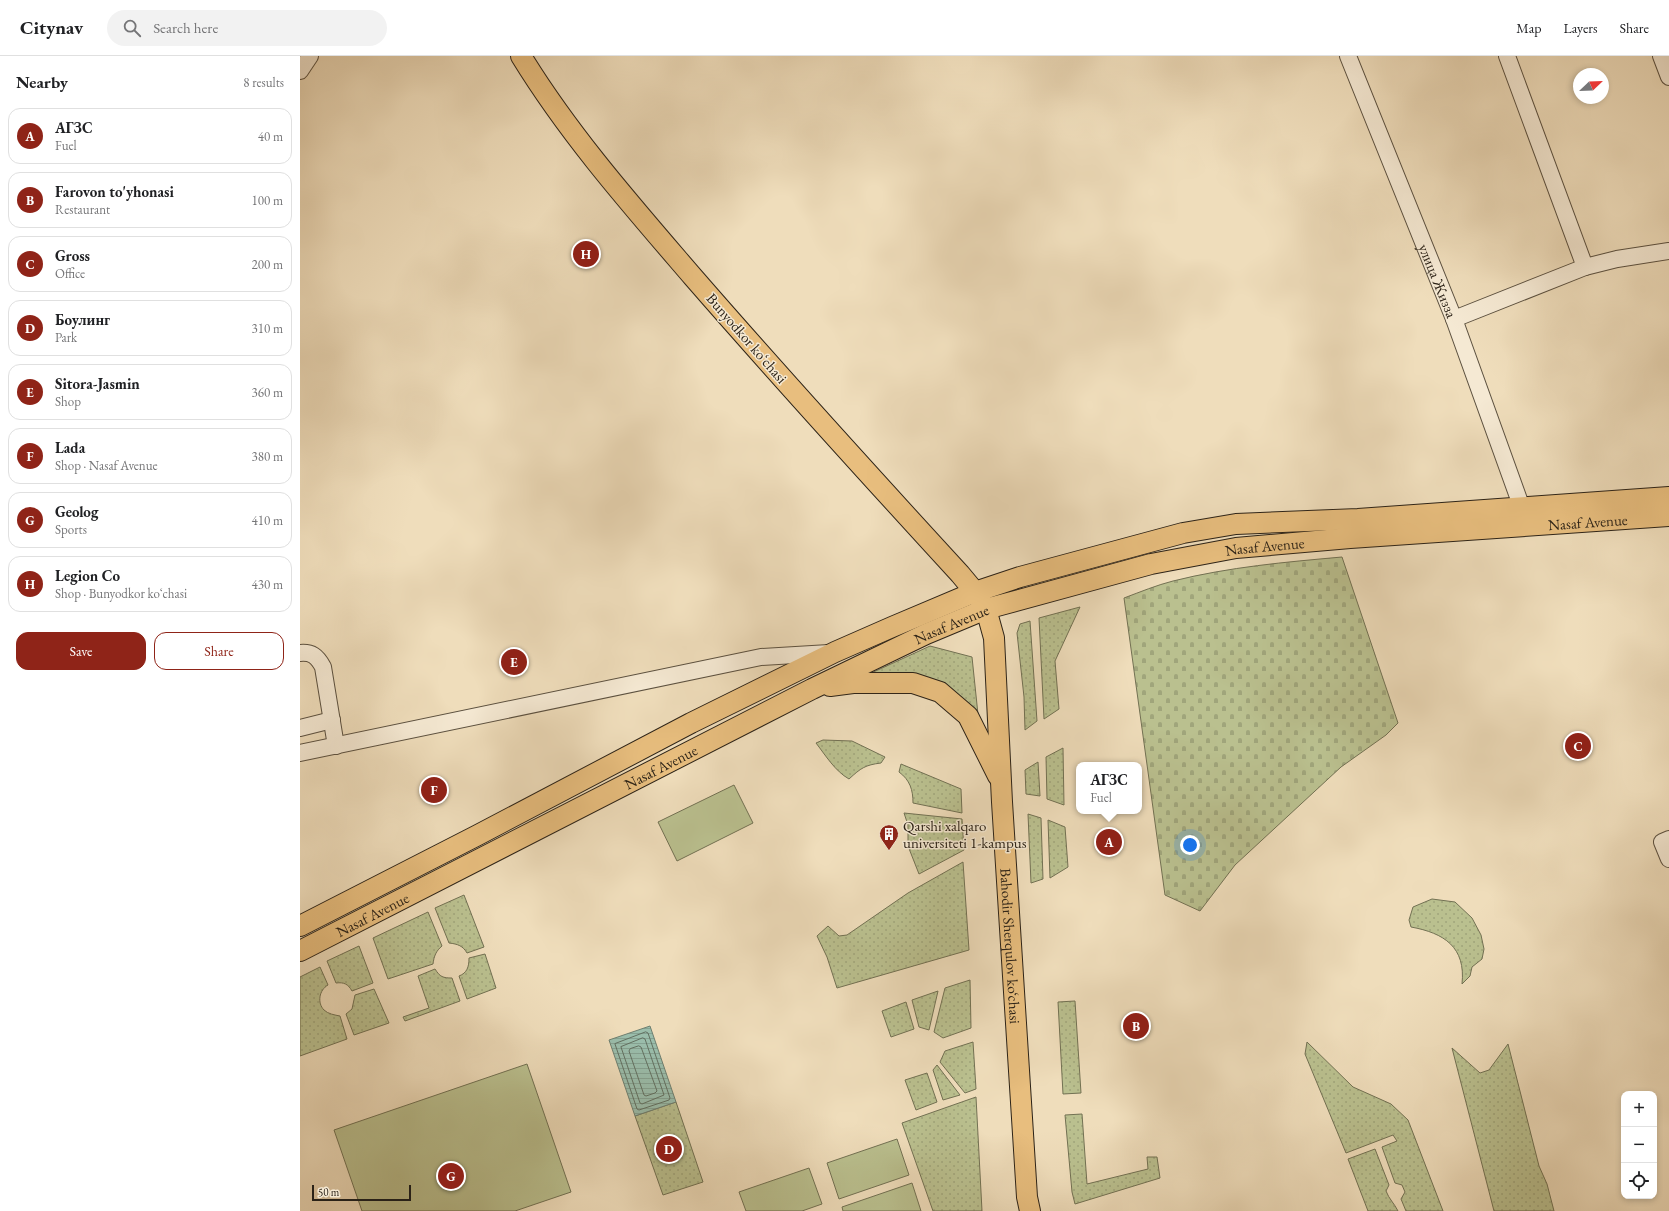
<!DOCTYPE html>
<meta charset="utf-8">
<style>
body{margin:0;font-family:"EB Garamond",serif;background:#f2f2f2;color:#202124}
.controls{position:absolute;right:12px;bottom:12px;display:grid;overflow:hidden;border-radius:8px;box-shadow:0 2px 6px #0003}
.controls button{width:36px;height:36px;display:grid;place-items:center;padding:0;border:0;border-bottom:1px solid #e0e0e0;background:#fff;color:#202124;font:20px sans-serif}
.compass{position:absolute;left:1273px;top:12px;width:36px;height:36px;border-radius:50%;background:#fff;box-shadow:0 2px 6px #0003;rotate:67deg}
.scale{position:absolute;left:12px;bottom:10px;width:99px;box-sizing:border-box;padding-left:4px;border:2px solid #2b2217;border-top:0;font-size:11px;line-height:14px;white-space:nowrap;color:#2b2217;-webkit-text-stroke:3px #f5e9d3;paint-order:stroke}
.you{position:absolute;left:890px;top:789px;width:14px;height:14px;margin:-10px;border:3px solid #fff;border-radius:50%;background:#1a73e8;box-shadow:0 0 0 6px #1a73e833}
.badge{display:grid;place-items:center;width:26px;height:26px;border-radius:50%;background:#8f2418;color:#fff;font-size:13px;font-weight:700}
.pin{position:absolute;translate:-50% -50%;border:2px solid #fff;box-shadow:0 1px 4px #0006}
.popup{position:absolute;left:776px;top:706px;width:66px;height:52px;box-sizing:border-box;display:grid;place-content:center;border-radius:8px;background:#fff;filter:drop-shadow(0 1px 3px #0005);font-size:13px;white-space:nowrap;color:#757577}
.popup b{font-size:15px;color:#202124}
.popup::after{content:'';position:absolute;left:50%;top:100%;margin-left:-8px;border:8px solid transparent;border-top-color:#fff}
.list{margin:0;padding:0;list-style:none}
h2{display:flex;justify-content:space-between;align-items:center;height:52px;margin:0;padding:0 16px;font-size:17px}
h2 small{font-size:13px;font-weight:400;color:#757577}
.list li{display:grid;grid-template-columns:26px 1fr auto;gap:12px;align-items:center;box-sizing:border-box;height:56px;margin:0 8px 8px;padding:0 8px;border:1px solid #e0e0e0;border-radius:12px}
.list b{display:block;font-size:15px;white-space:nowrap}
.list p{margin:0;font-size:13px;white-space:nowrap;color:#757577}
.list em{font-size:13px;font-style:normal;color:#757577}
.actions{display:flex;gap:8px;padding:12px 16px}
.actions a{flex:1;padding:9px 0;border:1px solid #8f2418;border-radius:12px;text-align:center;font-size:14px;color:#8f2418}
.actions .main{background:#8f2418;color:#fff}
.icon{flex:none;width:22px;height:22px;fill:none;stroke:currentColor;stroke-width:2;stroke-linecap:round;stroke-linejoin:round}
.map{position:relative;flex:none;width:1369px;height:1155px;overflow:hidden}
header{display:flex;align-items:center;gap:24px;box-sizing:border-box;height:56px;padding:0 20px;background:#fff;border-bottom:1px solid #e0e0e0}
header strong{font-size:19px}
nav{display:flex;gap:22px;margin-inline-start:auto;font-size:14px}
.search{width:280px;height:36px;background:#f2f2f2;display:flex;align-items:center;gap:10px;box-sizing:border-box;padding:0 14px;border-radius:22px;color:#757577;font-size:15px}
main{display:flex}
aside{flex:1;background:#fff}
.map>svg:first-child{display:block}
.grass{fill:url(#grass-dots);stroke:#727153}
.cemetery{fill:url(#cemetery-stones);stroke:#727153}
.pitch{fill:#bac08f;stroke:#727153}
.water{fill:url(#water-rules);stroke:#6e7f70}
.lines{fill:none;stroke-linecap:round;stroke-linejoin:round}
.shore{stroke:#627061;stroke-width:1}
.minor-casing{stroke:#5c5140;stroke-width:18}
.major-casing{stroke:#2b2217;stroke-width:22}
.minor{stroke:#f5e9d3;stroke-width:16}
.major{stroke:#e8be7e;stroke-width:20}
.labels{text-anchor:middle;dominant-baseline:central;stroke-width:3;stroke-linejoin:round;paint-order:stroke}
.street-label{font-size:15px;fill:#2b2217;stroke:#f5e9d3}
.poi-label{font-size:15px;fill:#2b2217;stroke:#f5e9d3;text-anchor:start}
</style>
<header>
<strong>Citynav</strong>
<div class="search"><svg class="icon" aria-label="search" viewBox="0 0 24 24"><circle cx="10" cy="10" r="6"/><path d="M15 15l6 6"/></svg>Search here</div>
<nav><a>Map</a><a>Layers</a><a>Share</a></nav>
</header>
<main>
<aside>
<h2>Nearby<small>8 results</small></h2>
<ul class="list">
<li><span class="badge">A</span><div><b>АГЗС</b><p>Fuel</p></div><em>40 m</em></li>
<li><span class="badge">B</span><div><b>Farovon to'yhonasi</b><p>Restaurant</p></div><em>100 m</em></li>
<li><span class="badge">C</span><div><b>Gross</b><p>Office</p></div><em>200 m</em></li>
<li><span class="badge">D</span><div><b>Боулинг</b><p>Park</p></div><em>310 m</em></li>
<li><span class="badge">E</span><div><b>Sitora-Jasmin</b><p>Shop</p></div><em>360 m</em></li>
<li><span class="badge">F</span><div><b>Lada</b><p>Shop · Nasaf Avenue</p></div><em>380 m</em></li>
<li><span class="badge">G</span><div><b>Geolog</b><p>Sports</p></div><em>410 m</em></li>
<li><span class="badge">H</span><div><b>Legion Co</b><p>Shop · Bunyodkor koʻchasi</p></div><em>430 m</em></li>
</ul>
<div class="actions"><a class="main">Save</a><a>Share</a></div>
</aside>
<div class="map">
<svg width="1369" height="1155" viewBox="0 0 1369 1155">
<defs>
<pattern id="grass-dots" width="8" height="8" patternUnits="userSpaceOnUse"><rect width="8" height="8" fill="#bac08f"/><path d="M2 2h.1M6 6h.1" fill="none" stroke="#a0a57b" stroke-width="1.8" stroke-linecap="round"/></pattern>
<pattern id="cemetery-stones" width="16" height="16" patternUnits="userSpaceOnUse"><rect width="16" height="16" fill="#bac08f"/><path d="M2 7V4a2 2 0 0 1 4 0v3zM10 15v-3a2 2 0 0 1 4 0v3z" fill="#a0a57b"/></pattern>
<pattern id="water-rules" width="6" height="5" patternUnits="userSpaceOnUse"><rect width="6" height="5" fill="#9abdab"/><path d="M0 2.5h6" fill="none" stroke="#85a292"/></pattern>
</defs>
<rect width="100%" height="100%" fill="#efddbb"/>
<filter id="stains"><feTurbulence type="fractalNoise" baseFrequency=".005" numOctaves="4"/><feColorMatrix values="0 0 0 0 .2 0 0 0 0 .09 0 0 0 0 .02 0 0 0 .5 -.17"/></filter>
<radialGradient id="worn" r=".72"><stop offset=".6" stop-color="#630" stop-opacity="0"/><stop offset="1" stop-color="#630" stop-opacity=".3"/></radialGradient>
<path class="grass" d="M780,551L755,605L759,653L744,663L739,562Z
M730,565L737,665L725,674L724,641L717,577L720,568Z
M630,590L672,601L679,668L662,646L567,619Z
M523,684L552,685L585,701L581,707C565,709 561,712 549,723C535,715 526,700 516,687Z
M763,692L764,749L747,743L746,701Z
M738,706L740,740L726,738L725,714Z
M601,708L661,733L662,757L613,747C613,734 610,724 599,716Z
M604,757L662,763L664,794L619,818L608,790V769Z
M728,758L741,762L743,823L731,827Z
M748,764L765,771L768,811L750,822Z
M663,806L669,894L537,932L527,901L517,880L528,870L539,880L547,879L608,837Z
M164,839L184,891L167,897C163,890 158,888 149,887L135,852Z
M1132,843L1155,846L1172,862L1181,879L1184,893L1182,903L1172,911L1170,920L1162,928C1166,891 1144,877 1111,871L1109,864L1113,851Z
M128,856L142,890C136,895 134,900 133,908L88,923L73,882Z
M59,890L73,927L52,935C48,928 44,926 36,927L27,905Z
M185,898L196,932L167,943L159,920C167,917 169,911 169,902Z
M20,911L28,929C19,934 17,947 24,954C28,958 35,959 40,960L47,983L0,1000V921Z
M135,913C140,921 143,922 152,922L160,945L105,965L103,961L129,952L118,920Z
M670,924L671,972L643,982L634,976L645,932Z
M74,933L89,967L54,979L46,958L52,953L55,939Z
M638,935L629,974L619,971L612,944Z
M775,945L781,1037L763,1038L758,946Z
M606,946L614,973L591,981L582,955Z
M673,986L676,1033L665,1037L640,1006L645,995Z
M1007,986L1053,1031L1091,1048L1108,1064L1143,1155H1106L1101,1143L1105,1136L1102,1129L1095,1127L1082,1091L1097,1085L1093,1079L1046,1097L1005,998Z
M1208,988L1239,1110L1247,1128L1254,1155H1194L1152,992L1180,1017L1189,1014Z
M637,1009L660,1039L643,1044L633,1014Z
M627,1017L637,1046L616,1054L605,1024Z
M676,1041L682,1155H633L602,1067Z
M376,1046L403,1126L363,1139L335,1060Z
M782,1058L787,1128L848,1113L847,1101H857L860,1122L775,1148L772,1136L765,1059Z
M1075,1093L1089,1129L1086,1135C1089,1143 1094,1147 1098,1155H1068L1048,1103Z"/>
<path class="cemetery" d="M1042,501L1098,667L1086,679L1041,711L935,809L900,855L865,839L824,542C840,536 857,529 873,525C929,511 986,506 1042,501Z"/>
<path class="pitch" d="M434,729L453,767L377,805L358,766Z
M227,1008L271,1136L215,1155H62L34,1074Z
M597,1083L609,1119L539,1143L527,1107Z
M509,1112L522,1148L502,1155H446L439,1136Z
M612,1127L621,1155H543L542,1151Z"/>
<path class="water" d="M350,970L376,1046L335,1060L309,984Z"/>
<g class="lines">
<path class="shore" d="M346,976L348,977L370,1042L369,1044L339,1054L337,1053L315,988Z
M343,982L345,983L364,1039L342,1048L340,1047L321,991Z
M339,990L341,991L357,1035L355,1037L346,1040L344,1039L329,995L330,993Z"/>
<g class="minor-casing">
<g id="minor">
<path id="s1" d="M1048,0L1154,263L1222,452"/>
<path d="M1207,0L1285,211"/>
<path d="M1361,0L1369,21"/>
<path d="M0,15L10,0"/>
<path d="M1154,263L1285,211L1317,203L1369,195"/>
<path d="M0,597C12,596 17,600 23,611L36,690"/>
<path d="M0,672L32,664"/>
<path d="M0,697L461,601L529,597"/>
<path d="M1369,783L1362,786L1369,803"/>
</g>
</g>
<g class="major-casing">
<g id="major">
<path id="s2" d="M221,0C270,80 332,150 393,221C480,321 570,420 660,518L675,536L686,553L694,582L702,746L727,1141L730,1155"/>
<path d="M530,630L553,627H613L640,636L668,660L698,720"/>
<path d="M0,870L176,780L391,667L535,596L592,571L675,536L720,521L883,477L936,468L1058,463L1369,441"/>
<path id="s3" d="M0,895L512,633L626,578L686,553L851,508L936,492L1050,482L1369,460"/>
</g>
</g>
<use href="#minor" class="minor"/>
<use href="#major" class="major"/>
</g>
<defs>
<g id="building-pin" transform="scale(1)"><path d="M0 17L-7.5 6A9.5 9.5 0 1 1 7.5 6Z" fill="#8f2418" stroke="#f5e9d3"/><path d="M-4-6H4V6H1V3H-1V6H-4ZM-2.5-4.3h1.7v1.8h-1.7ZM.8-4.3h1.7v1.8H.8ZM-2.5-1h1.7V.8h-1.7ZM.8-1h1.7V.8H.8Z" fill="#fff"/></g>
</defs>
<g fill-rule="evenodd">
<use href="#building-pin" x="589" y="778"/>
</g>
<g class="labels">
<g class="street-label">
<text stroke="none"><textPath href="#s1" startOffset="242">улица Жизза</textPath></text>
<text transform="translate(447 282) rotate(49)">Bunyodkor koʻchasi</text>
<text stroke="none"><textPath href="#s3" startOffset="1377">Nasaf Avenue</textPath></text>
<text stroke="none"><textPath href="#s3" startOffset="1053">Nasaf Avenue</textPath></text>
<text stroke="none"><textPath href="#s3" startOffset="729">Nasaf Avenue</textPath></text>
<text stroke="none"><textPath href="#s3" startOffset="405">Nasaf Avenue</textPath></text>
<text stroke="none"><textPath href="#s3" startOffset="81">Nasaf Avenue</textPath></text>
<text stroke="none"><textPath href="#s2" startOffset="1062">Bahodir Sherqulov ko‘chasi</textPath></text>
</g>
<g class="poi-label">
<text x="603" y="769">Qarshi xalqaro<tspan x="603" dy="17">universiteti 1-kampus</tspan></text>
</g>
</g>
<rect width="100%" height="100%" filter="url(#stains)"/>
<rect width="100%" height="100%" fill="url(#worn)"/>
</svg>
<div class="controls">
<button>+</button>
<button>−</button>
<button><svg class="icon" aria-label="locate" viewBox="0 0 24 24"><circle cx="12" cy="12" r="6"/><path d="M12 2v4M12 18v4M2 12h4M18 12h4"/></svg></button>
</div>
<svg class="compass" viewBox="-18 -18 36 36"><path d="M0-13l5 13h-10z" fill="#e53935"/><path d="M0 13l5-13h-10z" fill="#757577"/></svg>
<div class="scale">50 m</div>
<div class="you"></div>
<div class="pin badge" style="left:809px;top:786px">A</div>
<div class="popup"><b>АГЗС</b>Fuel</div>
<div class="pin badge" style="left:836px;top:970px">B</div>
<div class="pin badge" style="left:1278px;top:690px">C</div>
<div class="pin badge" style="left:369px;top:1093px">D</div>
<div class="pin badge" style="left:214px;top:606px">E</div>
<div class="pin badge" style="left:134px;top:734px">F</div>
<div class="pin badge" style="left:151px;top:1120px">G</div>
<div class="pin badge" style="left:286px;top:198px">H</div>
</div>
</main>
